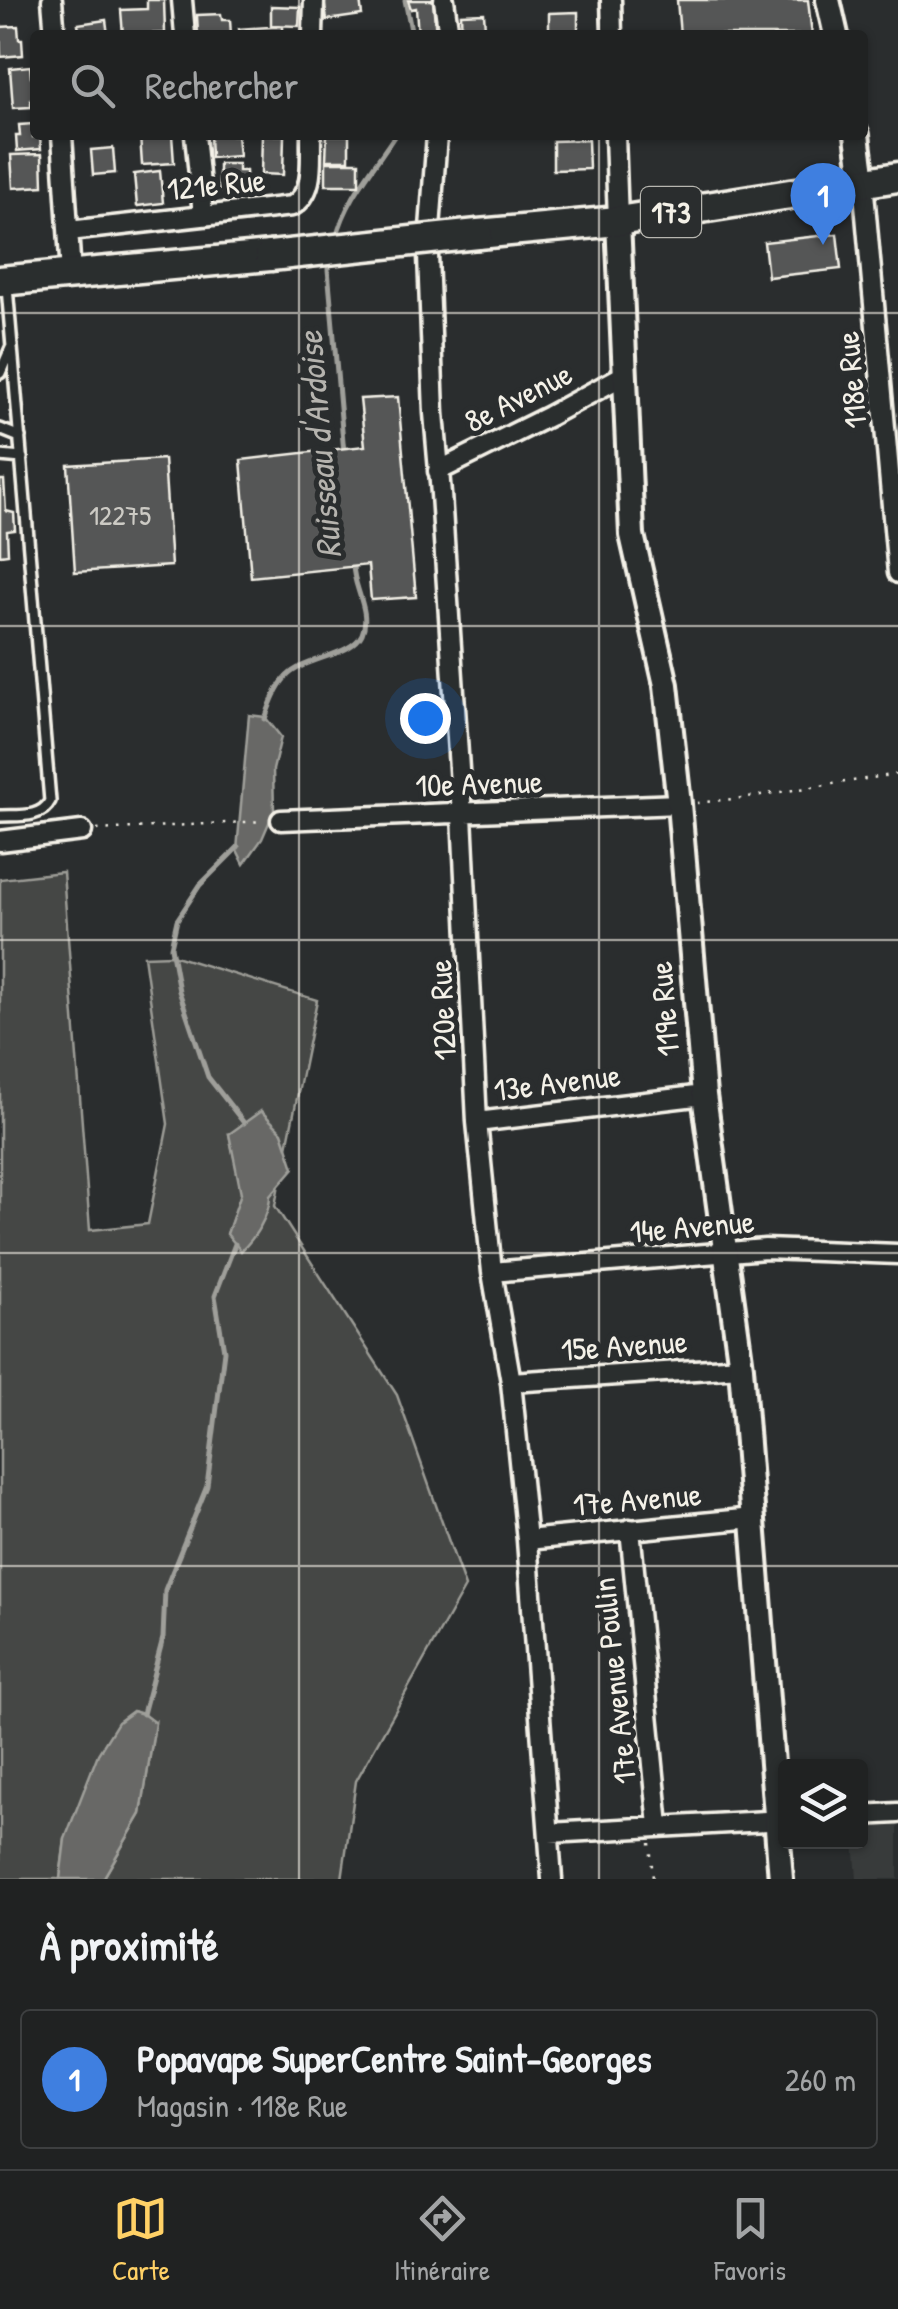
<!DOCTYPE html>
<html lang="fr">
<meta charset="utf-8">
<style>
body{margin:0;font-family:"Patrick Hand",sans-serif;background:#282a2a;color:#f1f3f6}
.controls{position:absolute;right:30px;bottom:30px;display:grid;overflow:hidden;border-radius:10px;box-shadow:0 2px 8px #0004}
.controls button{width:90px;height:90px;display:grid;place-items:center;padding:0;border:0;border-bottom:2px solid #3d3f40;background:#202222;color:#f1f3f6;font:50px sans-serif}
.you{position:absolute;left:425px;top:718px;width:35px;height:35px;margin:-25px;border:8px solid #fff;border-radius:50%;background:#1a73e8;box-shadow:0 0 0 15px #1a73e833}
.badge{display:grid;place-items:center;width:65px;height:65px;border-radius:50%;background:#ffd166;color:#fff;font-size:32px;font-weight:700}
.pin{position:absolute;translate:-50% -82px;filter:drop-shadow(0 2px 5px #0008)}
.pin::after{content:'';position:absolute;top:52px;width:35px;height:30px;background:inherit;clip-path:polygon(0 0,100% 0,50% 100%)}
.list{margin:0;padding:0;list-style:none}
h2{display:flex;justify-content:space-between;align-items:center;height:130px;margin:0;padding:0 40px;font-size:42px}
h2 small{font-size:32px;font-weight:400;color:#a2a4a5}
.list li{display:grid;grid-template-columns:65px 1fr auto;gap:30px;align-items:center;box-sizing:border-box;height:140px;margin:0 20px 20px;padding:0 20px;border:2px solid #3d3f40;border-radius:10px}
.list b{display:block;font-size:38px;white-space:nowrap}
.list p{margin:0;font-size:32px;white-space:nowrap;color:#a2a4a5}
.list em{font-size:32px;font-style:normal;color:#a2a4a5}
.icon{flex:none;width:55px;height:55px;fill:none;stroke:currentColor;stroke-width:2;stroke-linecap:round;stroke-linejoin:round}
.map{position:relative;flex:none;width:898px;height:1879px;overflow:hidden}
.search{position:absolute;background:#202222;box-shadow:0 2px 8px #0004;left:30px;right:30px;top:30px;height:110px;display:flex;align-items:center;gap:25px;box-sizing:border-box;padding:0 35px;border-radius:10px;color:#a2a4a5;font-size:38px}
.sheet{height:290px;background:#202222}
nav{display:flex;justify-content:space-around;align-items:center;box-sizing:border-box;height:140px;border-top:2px solid #3d3f40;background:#202222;font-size:28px;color:#a2a4a5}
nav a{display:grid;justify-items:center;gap:5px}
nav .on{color:#ffd166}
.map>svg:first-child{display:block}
.built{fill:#373a3a}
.green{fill:#444645;stroke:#9c9c96;stroke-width:2.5}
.water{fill:#676866;stroke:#9f9f9a;stroke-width:2.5}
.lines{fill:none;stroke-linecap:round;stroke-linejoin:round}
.stream{stroke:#9f9f9a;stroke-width:5}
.building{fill:#555756;stroke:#f4f1e8;stroke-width:2.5}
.lane-casing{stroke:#f4f1e8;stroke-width:16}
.street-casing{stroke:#f4f1e8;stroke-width:25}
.secondary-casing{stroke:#f4f1e8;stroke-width:30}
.primary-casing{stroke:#f4f1e8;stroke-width:35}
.path{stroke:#f4f1e8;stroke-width:2.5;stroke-dasharray:2.5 8;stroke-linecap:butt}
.lane{stroke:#2a2d2e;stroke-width:9}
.street{stroke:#2a2d2e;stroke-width:18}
.secondary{stroke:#2a2d2e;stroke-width:22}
.primary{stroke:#2a2d2e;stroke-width:28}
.primary-bridge-casing{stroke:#f4f1e8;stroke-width:35;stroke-linecap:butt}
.primary-bridge{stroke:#2a2d2e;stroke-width:28}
.grid{fill:none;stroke:#f4f1e8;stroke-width:2.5;stroke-opacity:0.55}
.labels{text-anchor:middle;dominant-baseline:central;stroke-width:10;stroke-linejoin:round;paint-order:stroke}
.number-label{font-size:28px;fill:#cccac4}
.shield{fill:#2a2d2e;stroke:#b7b6b0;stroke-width:2.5}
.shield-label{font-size:30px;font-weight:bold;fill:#f4f1e8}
.street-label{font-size:32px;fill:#f4f1e8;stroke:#2a2d2e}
.water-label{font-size:35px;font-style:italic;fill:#b5b3ae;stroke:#2a2d2e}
</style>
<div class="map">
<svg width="898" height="1879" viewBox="0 0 898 1879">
<rect width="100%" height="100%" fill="#2a2d2e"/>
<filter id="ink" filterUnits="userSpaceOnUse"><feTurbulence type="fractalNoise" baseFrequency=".01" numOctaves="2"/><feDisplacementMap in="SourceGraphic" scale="20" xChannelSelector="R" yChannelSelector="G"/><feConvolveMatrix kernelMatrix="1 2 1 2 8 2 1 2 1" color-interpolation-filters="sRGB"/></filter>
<g filter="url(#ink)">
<path class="built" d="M898,1813V1879H857L854,1842H860L861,1816Z"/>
<path class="green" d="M63,872L90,1230L148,1224L168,1124L144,956L172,955L317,1000L287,1147L229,1134L242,1193L227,1234L279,1184L275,1206L397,1395L465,1587L356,1781L342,1879H103L141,1814L155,1723L65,1839L60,1879H0V879Z"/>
<path class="water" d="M249,715L265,717L281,737L273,770L274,811L262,839L244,864L237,850Z
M261,1111L282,1132L294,1168L270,1196C270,1214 255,1238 241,1251L227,1234L241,1193L229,1134Z
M133,1711L143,1714L155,1723L141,1814L103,1879H60L65,1839L98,1754L118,1722Z"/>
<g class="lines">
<path class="stream" d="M405,0L412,35
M336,239C346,199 373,169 395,135
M331,260L328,269L344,453
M265,719C270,705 276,687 287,676C306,657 352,656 362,634C372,611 352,586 353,563
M238,847L200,885L177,920L171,947L179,991L208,1077L244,1123
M143,1714L163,1638L165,1590L207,1486L224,1351L215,1296L235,1244"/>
</g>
<path class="building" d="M147,0H164L165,33L123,35L121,10L147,9Z
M324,0H360L362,15L327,20Z
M408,0H433L436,35H418L416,8L411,9Z
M677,0H808L812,35H680Z
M271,6L300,7L299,26L271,25Z
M578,12V35H549V13Z
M484,13L485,29L506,28L507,35H462L461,14Z
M221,14L222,20H230L231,35H198L197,15Z
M106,20L108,35H80L78,24Z
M18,26L19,39H22L23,55L1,57L0,27Z
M283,26V35H240L239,29Z
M30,66L31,77L35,76V99L31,100V107L13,108L10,68Z
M33,124V137H40L41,149L17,151L16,136H20L19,125Z
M140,135H172L174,163L142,165Z
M210,135H237L239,156L211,158Z
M262,135H284L283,175L261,174Z
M327,135H349V160H326Z
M588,140L589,169L553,170V141Z
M113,148L115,173L93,175L91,150Z
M42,154L43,186L13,188L11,155Z
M326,162H359V185H326Z
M219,164H238V171H246L247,192L219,193Z
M160,171L163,203L137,206L134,174Z
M837,234L841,269L768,277L764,242Z
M398,397L416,597L371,600L368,565L251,577L241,460L365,446L360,399Z
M164,459L171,566L75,572L68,465Z
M0,480H4L6,511L14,513L15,530L7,531L8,554L0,555Z"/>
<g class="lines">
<g class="lane-casing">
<path id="lane" d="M0,373L11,348
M0,429L20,437
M0,456L22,458
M0,816C18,815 41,819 50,801L7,287"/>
</g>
<g class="street-casing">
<path id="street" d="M52,0L55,35
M182,0L185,35
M444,0L449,35
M611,0L612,35
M313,35L314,0
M62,135L71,275
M195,135L203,215
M437,135L428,255L434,413L441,494L462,815L477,1122L492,1272L511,1382L527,1540L552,1879
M615,135L618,221
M863,181L898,573
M69,231L292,206C316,192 310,159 311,135
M438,471L549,416L626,374
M281,820L679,804
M0,841L82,831
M477,1122L704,1095
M492,1272L765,1249L898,1254
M511,1382L741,1367
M630,1529L659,1826
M527,1540L753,1518
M860,1815L898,1813
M549,1833L785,1820"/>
</g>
<g class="secondary-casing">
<path id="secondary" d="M828,0L836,35
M857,135L863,181
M618,221L632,535L666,685L679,804L704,1095L741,1367L781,1879"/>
</g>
<g class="primary-casing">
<path id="primary" d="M478,234L618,221L898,177
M0,281L270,256"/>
</g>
<path class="path" d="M697,803L741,798L898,774
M97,830L264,821
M650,1843L653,1879"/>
<use href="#lane" class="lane"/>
<use href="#street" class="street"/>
<use href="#secondary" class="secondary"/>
<use href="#primary" class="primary"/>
<g class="primary-bridge-casing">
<path id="primary-bridge" d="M270,256L478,234"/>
</g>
<use href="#primary-bridge" class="primary-bridge"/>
</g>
</g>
<path class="grid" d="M299,0V35M599,0V35M299,135V1879M599,135V1879M0,313H898M0,626H898M0,940H898M0,1253H898M0,1566H898"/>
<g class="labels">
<g class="number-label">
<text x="120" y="515">12275</text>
</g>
<rect class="shield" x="641" y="187" width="60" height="50" rx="8"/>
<g class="shield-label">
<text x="671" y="212">173</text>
</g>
<g class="street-label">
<text transform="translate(216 184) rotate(-6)">121e Rue</text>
<text transform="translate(851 380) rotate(-95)">118e Rue</text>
<text transform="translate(518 397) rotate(-27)">8e Avenue</text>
<text transform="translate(479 783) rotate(-2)">10e Avenue</text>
<text transform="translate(664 1009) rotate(-95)">119e Rue</text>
<text transform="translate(442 1010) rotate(-93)">120e Rue</text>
<text transform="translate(557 1082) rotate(-7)">13e Avenue</text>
<text transform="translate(692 1226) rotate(-5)">14e Avenue</text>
<text transform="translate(624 1345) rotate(-4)">15e Avenue</text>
<text transform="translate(637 1499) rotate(-5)">17e Avenue</text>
<text transform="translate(614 1681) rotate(-96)">17e Avenue Poulin</text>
</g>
<g class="water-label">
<text transform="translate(319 445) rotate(-95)">Ruisseau d'Ardoise</text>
</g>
</g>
</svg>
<div class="controls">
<button><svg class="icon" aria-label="layers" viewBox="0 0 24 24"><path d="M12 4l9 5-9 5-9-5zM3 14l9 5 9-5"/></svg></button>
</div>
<div class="you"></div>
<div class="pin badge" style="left:823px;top:245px;background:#3f7fe0">1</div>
<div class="search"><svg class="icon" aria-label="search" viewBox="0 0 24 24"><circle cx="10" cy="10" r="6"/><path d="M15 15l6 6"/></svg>Rechercher</div>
</div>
<section class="sheet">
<h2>À proximité<small></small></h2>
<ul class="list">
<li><span class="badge" style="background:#3f7fe0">1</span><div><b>Popavape SuperCentre Saint-Georges</b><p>Magasin · 118e Rue</p></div><em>260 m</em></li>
</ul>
</section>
<nav>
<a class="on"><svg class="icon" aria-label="map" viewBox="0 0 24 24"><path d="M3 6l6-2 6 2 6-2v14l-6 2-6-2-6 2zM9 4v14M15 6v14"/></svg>Carte</a>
<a><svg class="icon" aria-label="directions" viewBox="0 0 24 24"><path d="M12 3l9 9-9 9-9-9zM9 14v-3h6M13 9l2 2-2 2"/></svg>Itinéraire</a>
<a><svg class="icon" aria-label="saved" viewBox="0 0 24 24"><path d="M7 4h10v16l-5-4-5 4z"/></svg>Favoris</a>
</nav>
